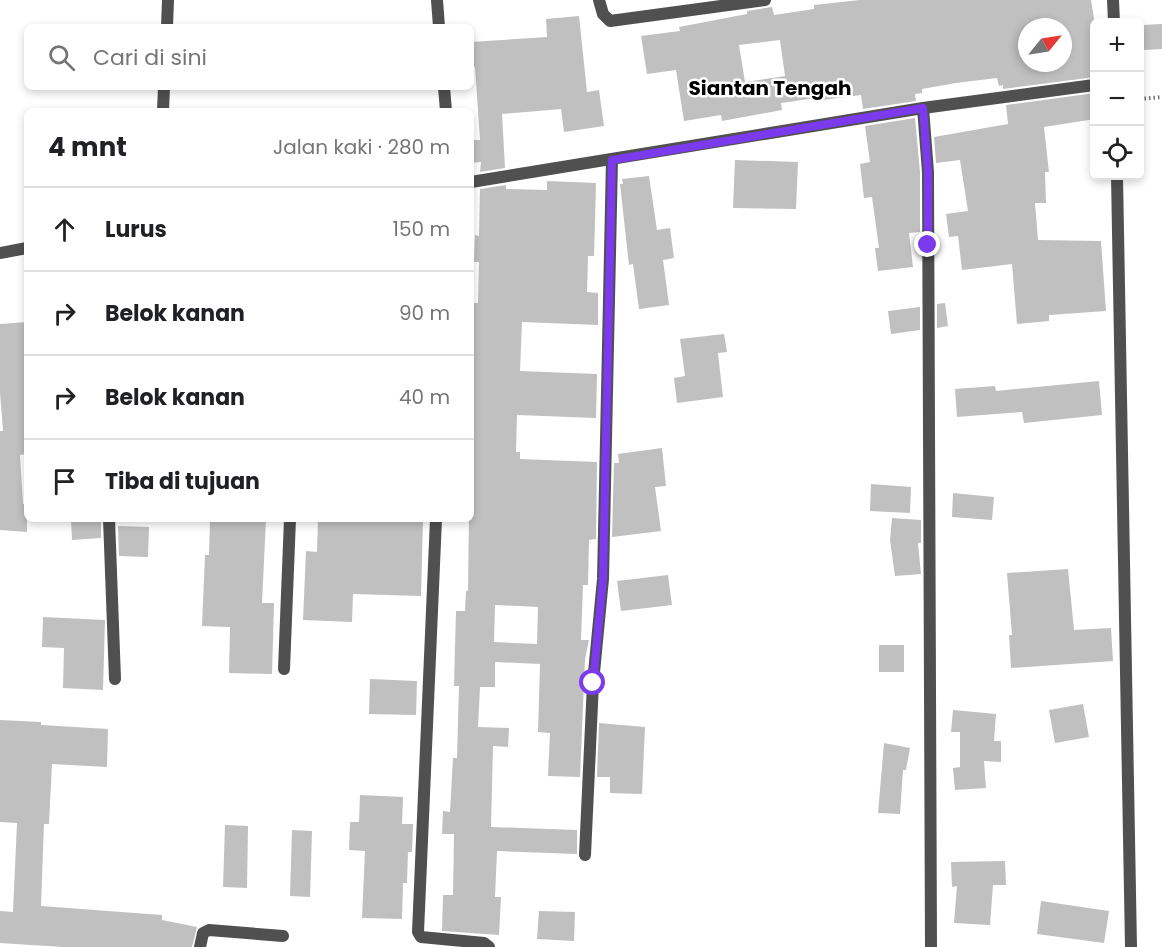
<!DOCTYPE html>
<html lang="id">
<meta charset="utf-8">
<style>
body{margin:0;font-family:Poppins,sans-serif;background:#f6f6f6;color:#202124}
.controls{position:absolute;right:18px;top:18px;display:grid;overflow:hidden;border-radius:9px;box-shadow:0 3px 9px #0003}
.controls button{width:54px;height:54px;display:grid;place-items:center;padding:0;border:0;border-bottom:2px solid #e0e0e0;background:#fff;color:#202124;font:30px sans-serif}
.compass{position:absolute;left:1018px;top:18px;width:54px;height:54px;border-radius:50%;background:#fff;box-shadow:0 3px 9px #0003;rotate:60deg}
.stop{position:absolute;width:18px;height:18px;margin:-14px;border:4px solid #7c3aed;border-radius:50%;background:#fff}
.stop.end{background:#7c3aed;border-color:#fff;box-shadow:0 2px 6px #0008}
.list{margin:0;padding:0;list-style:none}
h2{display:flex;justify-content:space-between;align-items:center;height:78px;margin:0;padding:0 24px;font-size:26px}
h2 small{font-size:20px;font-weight:400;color:#757577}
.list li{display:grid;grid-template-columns:39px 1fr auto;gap:18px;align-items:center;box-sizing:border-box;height:84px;padding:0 24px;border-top:2px solid #e0e0e0}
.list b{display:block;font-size:22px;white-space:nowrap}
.list em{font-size:20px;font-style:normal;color:#757577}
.icon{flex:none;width:33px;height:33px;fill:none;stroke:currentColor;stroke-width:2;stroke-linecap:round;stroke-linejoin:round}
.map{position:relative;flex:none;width:1162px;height:947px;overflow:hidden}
.search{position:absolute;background:#fff;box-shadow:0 3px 9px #0003;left:24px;top:24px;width:450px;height:66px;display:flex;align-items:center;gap:15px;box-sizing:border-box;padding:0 21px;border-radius:9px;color:#757577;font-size:22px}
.panel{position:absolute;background:#fff;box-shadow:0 3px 9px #0003;left:24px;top:108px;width:450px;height:414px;border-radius:9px}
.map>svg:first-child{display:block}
.building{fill:#c0c0c0;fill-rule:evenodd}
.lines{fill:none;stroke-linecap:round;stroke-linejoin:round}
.path{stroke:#727272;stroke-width:4;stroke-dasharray:1.5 3;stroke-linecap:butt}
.street{stroke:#505050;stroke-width:12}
.route{stroke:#7c3aed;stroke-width:8}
.labels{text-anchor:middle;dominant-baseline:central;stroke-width:5;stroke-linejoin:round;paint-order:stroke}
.quarter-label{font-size:20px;font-weight:bold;fill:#000;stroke:#fff}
</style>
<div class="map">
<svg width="1162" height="947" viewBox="0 0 1162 947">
<rect width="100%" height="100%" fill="#fff"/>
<path class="building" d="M860,0H1091L1095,25V77L1003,89V85L999,86L997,78L956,83L922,89V93L915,94L916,101L863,109L861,95L823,100V97L781,103L782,110L722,121L721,115L684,121L676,70L647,74L641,36L680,31L679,27L747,14V11L772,7L774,15L814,9V5ZM1027,27H1063V63H1027ZM780,40L785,76L745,82L739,45Z
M579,16L587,92L599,90L604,126L564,132L561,109L502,114L505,168L480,172L481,162L471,163V140H480L475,67H471V42L547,37L546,19Z
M1162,24V49L1144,50L1143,25Z
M1095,93V119L1044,127L1049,172H1045L1046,203H1035L1038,240L1101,241L1106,311L1049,315V321L1017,324L1012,264L962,270L958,236L949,237L946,214L968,211L960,160L936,163L934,137L1008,124L1006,105Z
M915,118L920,172V232L909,233L913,267L878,271L875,248H879L872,197L864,198L860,164L870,162L865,126Z
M735,160L798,162L796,209L733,208Z
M649,176L657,230L670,228L674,258L663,260L669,305L639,309L633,264L629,265L620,184H623L622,179Z
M547,181L596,183L594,256H588L587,292L598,293V325L522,322L520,371L597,374L596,418L517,415L516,452H520V459L597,462L596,539L589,540L588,585H583L581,640H589L585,659L580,777L548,776L550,733L538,732L540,664L495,662V687H480L478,727L509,728L508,747L493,746L491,827L577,830V854L497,851L495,897H501L499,935L442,931L443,895H453L454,834H442L443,811L450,812L453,758H457L459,686H454L456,611H465L466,591H468L471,352L474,303H478L479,262H474L475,235L479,236L480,189L506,185V189L547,190ZM495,605L538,607L537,644L494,642Z
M945,303L948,326L937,328V304Z
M920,307V330L891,334L888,311Z
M27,322V454L20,455L23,504H27V532L0,530V431H3L0,392V324Z
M724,334L727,352L718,353L723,397L677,403L674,378L685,376L680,339Z
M1099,381L1102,415L1024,423L1022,412L957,417L955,389L995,386L996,391Z
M662,448L666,486L655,487L661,531L612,537L614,463H619L618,454Z
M871,484L911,487L910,513L870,511Z
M953,493L994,497L992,520L952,517Z
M892,518L921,520V543H918L921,574L895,576L890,540Z
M71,519H101V538L72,540Z
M210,519H266L262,603H274L272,674L229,673L230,627L202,626L205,555H209Z
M318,519H423L421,596L353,594L352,622L303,620L306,551L317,552Z
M118,526L149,527L148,557L119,556Z
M1068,569L1074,630L1111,628L1113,661L1011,668L1009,635H1012L1007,573Z
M668,575L672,605L621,611L617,581Z
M43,617L105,620L103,690L63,688L64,648L42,647Z
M879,645H904V672H879Z
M370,679L417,681L416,715L369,714Z
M1083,704L1089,737L1055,743L1049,710Z
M953,710L996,714L994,741H1001V762L984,761L986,788L955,790L953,768L960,767V732H951Z
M0,720L41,722V725L108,729L107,767L52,764L49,824H44L41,906L162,915V920L197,927L192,947H63L0,943V911L13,912L17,823L0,822Z
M599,723L645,727L642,794L610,793V777H597Z
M884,743L910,748L906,770H903L900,814L878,813Z
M360,795L403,797L402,824H413L412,852H408L407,883H403L402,919L362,918L365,851L349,850L350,822H359Z
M225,825L248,826L247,888L223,887Z
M292,830L312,831L310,897L290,896Z
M1005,861L1006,885H993L990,925L954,923L957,886L952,887L951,862Z
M1041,901L1109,911L1104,943L1037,934Z
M539,911L575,912L574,941L537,939Z"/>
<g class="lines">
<path class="path" d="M1140,99L1162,97"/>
<path class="street" d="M437,0L439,27
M599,0L603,14L610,21L765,0
M1113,0L1114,22
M167,27L168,0
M444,87L446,111
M923,108L928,172L931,947
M163,111L164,87
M1117,176L1131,947
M471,182L923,108L1094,85
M0,253L27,248
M109,519L115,679
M436,519L418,932L421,937L484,943L489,947
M284,669L290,519
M585,855L593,683L603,579L612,160
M200,947L203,933L209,930L283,936"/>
</g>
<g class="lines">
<path class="route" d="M593,683L603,579L612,160L923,108L928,172V245"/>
</g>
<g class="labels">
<g class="quarter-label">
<text x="770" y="88">Siantan Tengah</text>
</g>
</g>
</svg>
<div class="controls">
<button>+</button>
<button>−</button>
<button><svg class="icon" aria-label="locate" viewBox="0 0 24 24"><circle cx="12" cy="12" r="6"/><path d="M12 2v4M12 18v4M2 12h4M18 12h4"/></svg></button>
</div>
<svg class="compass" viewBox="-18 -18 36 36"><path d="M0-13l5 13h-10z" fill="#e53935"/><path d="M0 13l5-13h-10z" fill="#757577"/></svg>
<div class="stop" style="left:593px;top:683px"></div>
<div class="stop end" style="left:928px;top:245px"></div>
<div class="search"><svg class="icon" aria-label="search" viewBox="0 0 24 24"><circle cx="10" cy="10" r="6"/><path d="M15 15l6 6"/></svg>Cari di sini</div>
<section class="panel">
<h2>4 mnt<small>Jalan kaki · 280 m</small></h2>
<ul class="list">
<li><svg class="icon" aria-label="ahead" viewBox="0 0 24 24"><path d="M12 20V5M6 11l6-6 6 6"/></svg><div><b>Lurus</b></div><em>150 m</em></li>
<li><svg class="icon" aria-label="right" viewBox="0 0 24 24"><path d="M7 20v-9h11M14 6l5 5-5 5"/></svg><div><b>Belok kanan</b></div><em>90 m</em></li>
<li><svg class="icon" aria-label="right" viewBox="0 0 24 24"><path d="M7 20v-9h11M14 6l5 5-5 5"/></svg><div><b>Belok kanan</b></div><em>40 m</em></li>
<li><svg class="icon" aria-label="arrive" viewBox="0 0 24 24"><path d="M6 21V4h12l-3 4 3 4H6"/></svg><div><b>Tiba di tujuan</b></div></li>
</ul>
</section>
</div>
